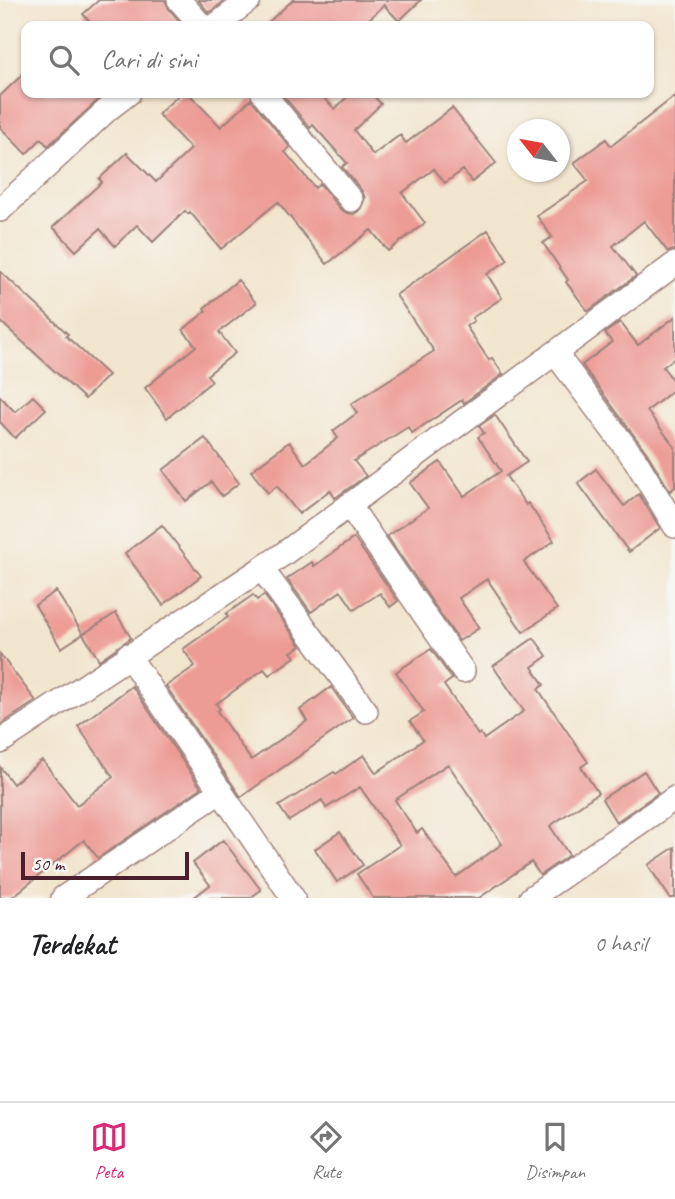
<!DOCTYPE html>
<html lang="id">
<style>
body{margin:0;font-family:Caveat,sans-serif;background:#f2f2f2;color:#202124}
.compass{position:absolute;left:507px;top:119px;width:63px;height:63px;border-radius:50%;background:#fff;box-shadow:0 2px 5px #0004;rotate:301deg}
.scale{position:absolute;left:21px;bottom:18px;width:168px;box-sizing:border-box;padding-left:7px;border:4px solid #4a1f2b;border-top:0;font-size:19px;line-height:24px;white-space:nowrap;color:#4a1f2b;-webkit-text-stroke:5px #f6f6f2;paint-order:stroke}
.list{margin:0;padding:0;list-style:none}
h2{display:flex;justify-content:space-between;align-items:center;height:91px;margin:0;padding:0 28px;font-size:30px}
h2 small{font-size:23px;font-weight:400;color:#757577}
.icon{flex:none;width:38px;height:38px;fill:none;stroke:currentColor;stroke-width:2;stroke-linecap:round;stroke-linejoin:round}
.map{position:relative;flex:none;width:675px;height:898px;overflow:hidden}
.search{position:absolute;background:#fff;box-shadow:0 2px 5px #0004;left:21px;right:21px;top:21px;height:77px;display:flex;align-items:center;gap:18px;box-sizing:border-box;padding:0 24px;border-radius:14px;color:#757577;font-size:26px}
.sheet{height:203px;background:#fff}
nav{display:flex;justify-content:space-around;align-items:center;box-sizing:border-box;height:98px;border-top:2px solid #e0e0e0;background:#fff;font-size:19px;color:#757577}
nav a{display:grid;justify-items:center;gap:4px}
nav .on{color:#db2777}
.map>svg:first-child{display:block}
.building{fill:#ed9b95;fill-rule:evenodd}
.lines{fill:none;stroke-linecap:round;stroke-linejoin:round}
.minor-casing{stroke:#9e827c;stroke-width:26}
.minor{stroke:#fff;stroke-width:23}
</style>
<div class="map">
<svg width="675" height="898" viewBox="0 0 675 898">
<rect width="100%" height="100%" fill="#f6f6f2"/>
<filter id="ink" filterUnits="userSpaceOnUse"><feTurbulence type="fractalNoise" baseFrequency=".0143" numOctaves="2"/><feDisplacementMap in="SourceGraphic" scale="14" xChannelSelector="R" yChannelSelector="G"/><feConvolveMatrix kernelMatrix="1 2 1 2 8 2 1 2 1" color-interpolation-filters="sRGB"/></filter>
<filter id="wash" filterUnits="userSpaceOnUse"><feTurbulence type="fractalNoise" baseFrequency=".00686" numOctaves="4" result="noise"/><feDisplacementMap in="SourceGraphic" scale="28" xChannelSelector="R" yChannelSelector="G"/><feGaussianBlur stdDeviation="1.57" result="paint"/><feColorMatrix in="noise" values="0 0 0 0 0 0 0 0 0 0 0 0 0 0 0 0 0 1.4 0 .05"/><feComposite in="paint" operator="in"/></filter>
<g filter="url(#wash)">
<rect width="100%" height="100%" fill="#f2e5ce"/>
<g id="blocks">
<path class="building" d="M99,0H165L169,9L184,26H93L83,14Z
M198,0H226L209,13Z
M293,0H421L399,21L384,5L362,26H264Z
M26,71V93H106L48,146L41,139L26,154L0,127V96Z
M181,93H188L221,127L251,99L290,147L285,152L315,188L320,184L340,209L347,213L354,214L360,210L365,198L362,191L342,167L347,163L313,125L310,128L281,93H319L335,109L351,93H371L381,104L354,130L373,155L400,135L406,143L452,108L496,163L472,182L463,170L445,183L434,169L402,193L425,223L388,251L371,230L327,264L278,202L221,249L190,212L188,214L185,211L153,242L137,225L115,246L100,229L76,251L53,227L102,182L99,179L127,153L156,182L191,149L158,114Z
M675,96V250L668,252L644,221L613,246L636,276L588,311L566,282L568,280L543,243L552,237L537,216L588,181L574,163L606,139L611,146Z
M488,230L508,260L487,274L502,298L472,318L474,321L466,326L489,360L492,358L503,374L464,403L462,400L412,433L408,427L354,461L366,476L335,498L330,490L299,514L277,486L268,493L251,471L289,442L305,464L338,438L333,431L357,413L351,404L434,351L396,295Z
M0,271L68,334L66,336L108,375L85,399L0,321Z
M238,280L256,303L219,332L235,353L207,375L212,381L167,418L145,388L196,346L183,330L206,311L204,308Z
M675,317V358L663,367L675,383V389L647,411L675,447V487L670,491L647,453L582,365L612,342L605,333L620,322L638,345Z
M0,396L15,412L33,396L46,409L15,438L0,422Z
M495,415L527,462L506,476L526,505L528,503L554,541L524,562L557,609L523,632L487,579L459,598L479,628L459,641L387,536L428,508L410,483L440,462L464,496L501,471L478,437L484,433L479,426Z
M205,438L239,483L222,496L211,482L186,501L163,470Z
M596,469L624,506L639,494L660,528L629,552L578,483Z
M162,525L201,576L163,605L125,553Z
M354,538L398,601L390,607L380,593L354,610L341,591L311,612L287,579L312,562L314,566Z
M56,591L83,634L61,648L35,605Z
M253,595L257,600L264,595L301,646L291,652L295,657L269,675L264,669L216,704L220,709L217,711L251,760L307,721L300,710L331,687L353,718L241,797L166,686L195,666L183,649L228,617L226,614Z
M116,613L131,638L99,660L83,634Z
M534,638L547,656L532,667L544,685L538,689L588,762L581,767L598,793L550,826L569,855L540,875L531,862L479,898H373L357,874L400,845L360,787L326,808L322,800L289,821L279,806L334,772L336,774L364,755L376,773L423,740L410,721L424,712L396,672L431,649L452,679L444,685L478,735L480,733L484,739L524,711L493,666ZM448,764L502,844L456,877L422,829L417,833L395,800Z
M0,654L36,701L0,725Z
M132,686L201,788L98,858L84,840L11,898H0V767L13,784L42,760L77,805L113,777L78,726Z
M644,771L658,793L616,822L602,799Z
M340,832L363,865L337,882L315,849Z
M223,840L261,890L250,898H193L210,885L193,863Z
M675,847V898H670L648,865Z"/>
</g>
</g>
<g filter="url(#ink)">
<use href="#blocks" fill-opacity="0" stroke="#9e827c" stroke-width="2"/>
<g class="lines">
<g class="minor-casing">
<path id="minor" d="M179,0L202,26
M215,26L249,0
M263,93L351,200
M0,210L107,110L129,93
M555,353L636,461L675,526
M349,505L463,671
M262,569L366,711
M128,655L293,898
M0,742L282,555L675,264
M63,898L221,791
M531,898L675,798"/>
</g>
<use href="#minor" class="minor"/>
</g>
</g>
</svg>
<svg class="compass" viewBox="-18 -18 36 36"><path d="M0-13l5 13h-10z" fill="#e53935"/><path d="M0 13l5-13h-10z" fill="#757577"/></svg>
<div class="scale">50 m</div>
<div class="search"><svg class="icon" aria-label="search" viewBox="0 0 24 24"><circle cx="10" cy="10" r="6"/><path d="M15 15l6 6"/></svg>Cari di sini</div>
</div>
<section class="sheet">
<h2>Terdekat<small>0 hasil</small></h2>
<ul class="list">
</ul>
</section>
<nav>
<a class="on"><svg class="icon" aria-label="map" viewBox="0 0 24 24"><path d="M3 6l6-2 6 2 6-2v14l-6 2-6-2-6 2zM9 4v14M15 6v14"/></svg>Peta</a>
<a><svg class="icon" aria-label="directions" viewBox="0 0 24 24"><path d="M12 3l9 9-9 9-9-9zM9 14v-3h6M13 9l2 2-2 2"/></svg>Rute</a>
<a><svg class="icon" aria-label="saved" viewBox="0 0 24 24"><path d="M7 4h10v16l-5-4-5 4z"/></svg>Disimpan</a>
</nav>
